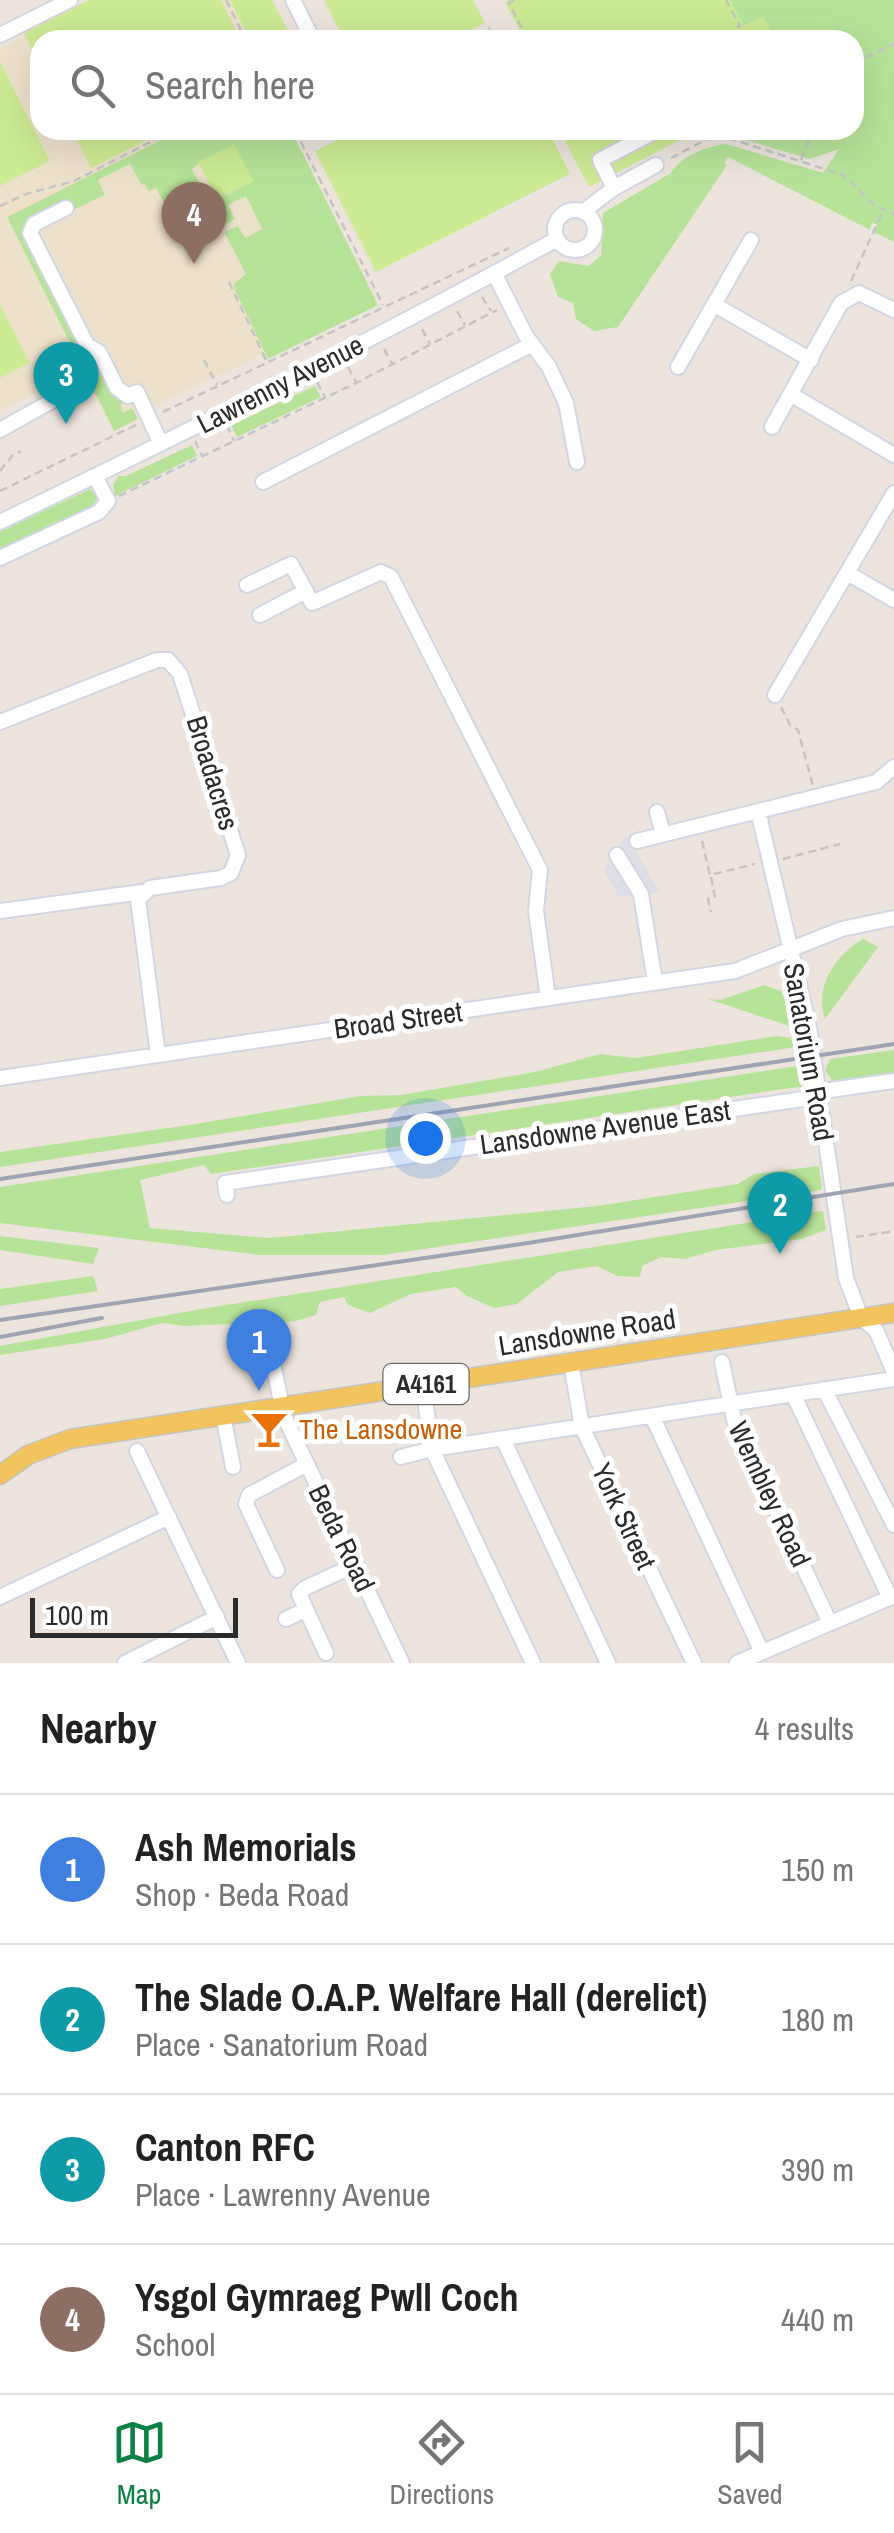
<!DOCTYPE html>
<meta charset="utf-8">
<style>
body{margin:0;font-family:"Archivo Narrow",sans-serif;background:#f2f2f2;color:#222}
.scale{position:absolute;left:30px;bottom:25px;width:208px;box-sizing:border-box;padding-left:10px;border:5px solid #2b2b2b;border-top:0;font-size:28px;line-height:35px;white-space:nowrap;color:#2b2b2b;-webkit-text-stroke:8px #fff;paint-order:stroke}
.you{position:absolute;left:425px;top:1138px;width:35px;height:35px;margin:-25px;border:8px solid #fff;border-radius:50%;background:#1a73e8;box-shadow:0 0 0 15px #1a73e833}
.badge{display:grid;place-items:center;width:65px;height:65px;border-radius:50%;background:#0b8043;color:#fff;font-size:32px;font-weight:700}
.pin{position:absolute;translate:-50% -82px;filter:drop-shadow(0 2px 5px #0008)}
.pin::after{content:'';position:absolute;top:52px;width:35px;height:30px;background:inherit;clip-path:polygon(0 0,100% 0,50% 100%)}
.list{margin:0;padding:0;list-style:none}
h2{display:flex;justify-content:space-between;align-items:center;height:130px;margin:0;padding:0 40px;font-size:42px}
h2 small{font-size:32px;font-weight:400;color:#767676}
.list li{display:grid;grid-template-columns:65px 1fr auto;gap:30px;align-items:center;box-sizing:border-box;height:150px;padding:0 40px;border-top:2px solid #e0e0e0}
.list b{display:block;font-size:38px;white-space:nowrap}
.list p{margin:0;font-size:32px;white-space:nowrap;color:#767676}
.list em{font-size:32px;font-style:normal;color:#767676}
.icon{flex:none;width:55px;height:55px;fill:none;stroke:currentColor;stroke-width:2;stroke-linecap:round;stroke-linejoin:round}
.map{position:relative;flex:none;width:894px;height:1663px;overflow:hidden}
.search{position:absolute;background:#fff;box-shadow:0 10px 40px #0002;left:30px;right:30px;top:30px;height:110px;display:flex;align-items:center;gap:25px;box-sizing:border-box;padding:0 35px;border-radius:30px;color:#767676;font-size:38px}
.sheet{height:730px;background:#fff}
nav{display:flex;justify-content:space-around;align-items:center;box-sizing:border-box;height:140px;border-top:2px solid #e0e0e0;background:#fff;font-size:28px;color:#767676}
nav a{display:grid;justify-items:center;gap:5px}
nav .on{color:#0b8043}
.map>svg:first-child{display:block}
.industrial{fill:#dfdde5}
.education{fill:#eee1cc}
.green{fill:#b7e399}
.pitch{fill:#cceb94}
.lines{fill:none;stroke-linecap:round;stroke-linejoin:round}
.minor-casing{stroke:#d2d6e3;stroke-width:18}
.major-casing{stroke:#c4c4c4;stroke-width:21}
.path{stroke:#c4c4c4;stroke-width:2.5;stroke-dasharray:8 5;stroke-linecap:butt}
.minor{stroke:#fff;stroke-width:14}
.major{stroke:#f1c45d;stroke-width:18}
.rail{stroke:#9fa4b5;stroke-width:4}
.labels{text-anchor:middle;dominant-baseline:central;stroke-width:10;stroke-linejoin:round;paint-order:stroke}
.shield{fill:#fff;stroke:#6b6b6b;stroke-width:2.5}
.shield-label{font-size:25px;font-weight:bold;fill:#2b2b2b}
.street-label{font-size:28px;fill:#2b2b2b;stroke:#fff}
.food-label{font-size:28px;fill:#c56008;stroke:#fff;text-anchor:start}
</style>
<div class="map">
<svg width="894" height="1663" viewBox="0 0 894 1663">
<rect width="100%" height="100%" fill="#ede5dd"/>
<path class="industrial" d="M626,835L660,892L619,897L604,870Z"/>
<path class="education" d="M89,0H230L250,40H40V130H181L7,218L70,198L75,209L98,180L131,164L138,177L230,130H291L376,299L120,423L114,431L82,370L0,410V48Z"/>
<path class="green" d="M730,0H894V242L874,232L877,225L872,222L870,230L728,157L724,163L727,165L618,327L594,331L576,319L573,303L558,297L550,274L559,261L589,266L601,255L603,213L671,173C682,155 705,147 726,144L823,173L839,149L810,159L735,137L732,130H854V40H775L763,17L744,26Z
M181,130H291L378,305L268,359L235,290L234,284L246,274L224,232L238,226L245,238L262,229L246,196L228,205L235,219L221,226L214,212L224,207L220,198L253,181L199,162V164L192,169L210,205L175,223L156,188L148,191L145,184L142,185L130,164L98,180L105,195L75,209L71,201L29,221L125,402L120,405L123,413L132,408L138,419L114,431L7,217Z
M315,386L321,397L237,437L231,425Z
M192,445L197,456L115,496L113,485L119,476H126Z
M90,489L99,496L91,507L0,551V532Z
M863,939L878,947L825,1019C814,986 836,955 863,939Z
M764,985L781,991L789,1009L792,1027L708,999L721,1000Z
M777,1036L792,1038L796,1047L0,1167V1152L189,1125L361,1096L401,1095L535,1072L600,1054L636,1058Z
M894,1050V1074L833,1082L825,1070L830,1059Z
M804,1065L805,1086L211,1174L204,1165L140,1180L150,1228L269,1238L597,1206L738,1184L754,1174L819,1166L822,1190L383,1255H260L0,1223V1187Z
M823,1211L826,1230L802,1239L716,1250L685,1259L661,1257L642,1266L640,1277L617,1276L597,1266L558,1272L517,1304L494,1308L467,1296L456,1287L411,1294L370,1313L348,1305L344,1297L320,1302L316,1315L296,1321L184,1326L162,1323L105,1339L0,1355V1346L201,1309Z
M0,1236L99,1248L93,1264L0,1250Z
M93,1276L98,1291L0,1306V1289Z"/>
<path class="pitch" d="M89,0H221L241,40H40V65L24,33Z
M230,0H272L293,40H250Z
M324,0H473L485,23L451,40H344Z
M508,0H730L744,26L763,17L775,40H525L505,2Z
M0,62L50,161L0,186Z
M72,130H167L91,168Z
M357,130H548L570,174L376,272L315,151Z
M552,130H699L589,187L561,133L555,136Z
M234,144L253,181L217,199L198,162Z
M0,304L30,363L0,378Z"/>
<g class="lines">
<g class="minor-casing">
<path id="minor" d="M293,0L313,40
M0,35L70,0
M614,188L600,160L652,133
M66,208L34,224L30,233L87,345L99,352L117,388L128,396L137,392L161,444
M555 230a20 20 0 1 1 40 0a20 20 0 1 1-40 0Z
M584,211L614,188L656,165
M494,273L526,336L549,367L566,403L577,462
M715,305L811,360
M678,367L751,240
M792,395L894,455
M772,427L841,303L859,293L894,310
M0,430L75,388
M263,482L532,344
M0,522C188,431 374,340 557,239
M0,558L99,512L108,501L95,476
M849,574L894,600
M247,585L291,564L312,603L381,572L391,577L540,870L536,911L548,998
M260,615L306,591
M775,695L894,493
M0,722L157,660H168L180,674L238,855L231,873L221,878L150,888L138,899L158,1055
M758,811L809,1027L846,1278L861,1318L876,1330L894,1372
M657,812L663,834
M637,841L876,782L894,767
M617,855L641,894L655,982
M0,911L142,892
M0,1078L735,971L842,929L894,918
M227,1195L225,1183L810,1098L830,1090L894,1081
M271,1354L284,1416L402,1663
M722,1362L734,1420L830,1623
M571,1363L582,1427L694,1663
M824,1389L894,1525
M793,1394L890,1598
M426,1407L432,1449L533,1663
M223,1415L233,1467
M653,1418L762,1652
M503,1439L608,1663
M137,1451L238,1663
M401,1457L432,1449L894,1379
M277,1570L246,1504L249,1495L307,1464
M0,1597L169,1517
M286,1619L305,1610
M326,1653L299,1594L305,1588L355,1565
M125,1663L217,1617
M737,1663L894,1596"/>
</g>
<g class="major-casing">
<path id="major" d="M0,1475L28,1455L70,1439L894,1313"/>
</g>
<path class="path" d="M226,0L246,40
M514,0L509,3L528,40
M465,40L490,28
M714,40L740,26L726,0
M854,63L894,44
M295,130L383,305
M301,130L303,134L310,130
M716,134L843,175L874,205L894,214
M671,158L724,130
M801,160L813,130
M0,206L26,194L74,181L174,130
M851,281L883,211
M229,282L267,362
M482,297L491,311
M457,311L465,325
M422,329L430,344
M384,349L392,364
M204,360L217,385
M348,367L356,382
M317,382L325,397
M163,412L509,248
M227,425L234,441
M195,441L202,456
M0,471L13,455L21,451
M0,491L138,424
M119,496L356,383L497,310
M781,707L790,725L798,730L813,786
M702,841L710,875L755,864
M783,859L840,844
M711,877L715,897L708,899L711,912
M856,1237L894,1231"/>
<use href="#minor" class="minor"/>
<use href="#major" class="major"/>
<path class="rail" d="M0,1179L894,1044
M0,1320L528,1243L894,1184
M0,1337L102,1318"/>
</g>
<defs>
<g id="bar-bare" transform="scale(3)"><path d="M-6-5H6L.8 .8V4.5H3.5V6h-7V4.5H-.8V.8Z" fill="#e8710a" stroke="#fff" stroke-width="2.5" paint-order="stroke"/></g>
</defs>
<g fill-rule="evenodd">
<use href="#bar-bare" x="269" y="1429"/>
</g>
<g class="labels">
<rect class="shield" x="383.5" y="1364" width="85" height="40" rx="8"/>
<g class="shield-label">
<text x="426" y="1384">A4161</text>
</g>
<g class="street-label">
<text transform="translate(280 384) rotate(-27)">Lawrenny Avenue</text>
<text transform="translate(213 773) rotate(73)">Broadacres</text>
<text transform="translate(398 1020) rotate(-8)">Broad Street</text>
<text transform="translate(809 1052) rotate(80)">Sanatorium Road</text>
<text transform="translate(605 1127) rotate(-8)">Lansdowne Avenue East</text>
<text transform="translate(587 1332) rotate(-9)">Lansdowne Road</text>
<text transform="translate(770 1494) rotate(65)">Wembley Road</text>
<text transform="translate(624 1516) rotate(65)">York Street</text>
<text transform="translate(342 1538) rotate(64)">Beda Road</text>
</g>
<g class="food-label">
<text x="299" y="1429">The Lansdowne</text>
</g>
</g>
</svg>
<div class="scale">100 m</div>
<div class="you"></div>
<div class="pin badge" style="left:259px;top:1391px;background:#3f7fe0">1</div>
<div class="pin badge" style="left:780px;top:1254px;background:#0f9aa8">2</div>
<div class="pin badge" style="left:66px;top:424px;background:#0f9aa8">3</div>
<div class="pin badge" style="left:194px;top:264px;background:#8d6e63">4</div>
<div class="search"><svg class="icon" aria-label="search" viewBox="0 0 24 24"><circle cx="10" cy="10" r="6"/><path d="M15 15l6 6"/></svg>Search here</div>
</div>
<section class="sheet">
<h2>Nearby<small>4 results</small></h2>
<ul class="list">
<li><span class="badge" style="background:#3f7fe0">1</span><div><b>Ash Memorials</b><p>Shop · Beda Road</p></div><em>150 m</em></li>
<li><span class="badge" style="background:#0f9aa8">2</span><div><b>The Slade O.A.P. Welfare Hall (derelict)</b><p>Place · Sanatorium Road</p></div><em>180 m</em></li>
<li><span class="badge" style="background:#0f9aa8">3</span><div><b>Canton RFC</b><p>Place · Lawrenny Avenue</p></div><em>390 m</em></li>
<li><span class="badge" style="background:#8d6e63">4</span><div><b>Ysgol Gymraeg Pwll Coch</b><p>School</p></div><em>440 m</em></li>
</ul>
</section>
<nav>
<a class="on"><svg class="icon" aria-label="map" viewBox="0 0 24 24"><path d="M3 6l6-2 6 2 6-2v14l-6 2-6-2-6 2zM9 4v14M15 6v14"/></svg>Map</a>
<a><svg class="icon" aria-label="directions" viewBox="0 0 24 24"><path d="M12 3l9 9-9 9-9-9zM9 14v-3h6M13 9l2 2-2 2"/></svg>Directions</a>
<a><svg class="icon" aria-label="saved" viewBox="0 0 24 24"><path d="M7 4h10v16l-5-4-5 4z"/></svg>Saved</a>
</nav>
